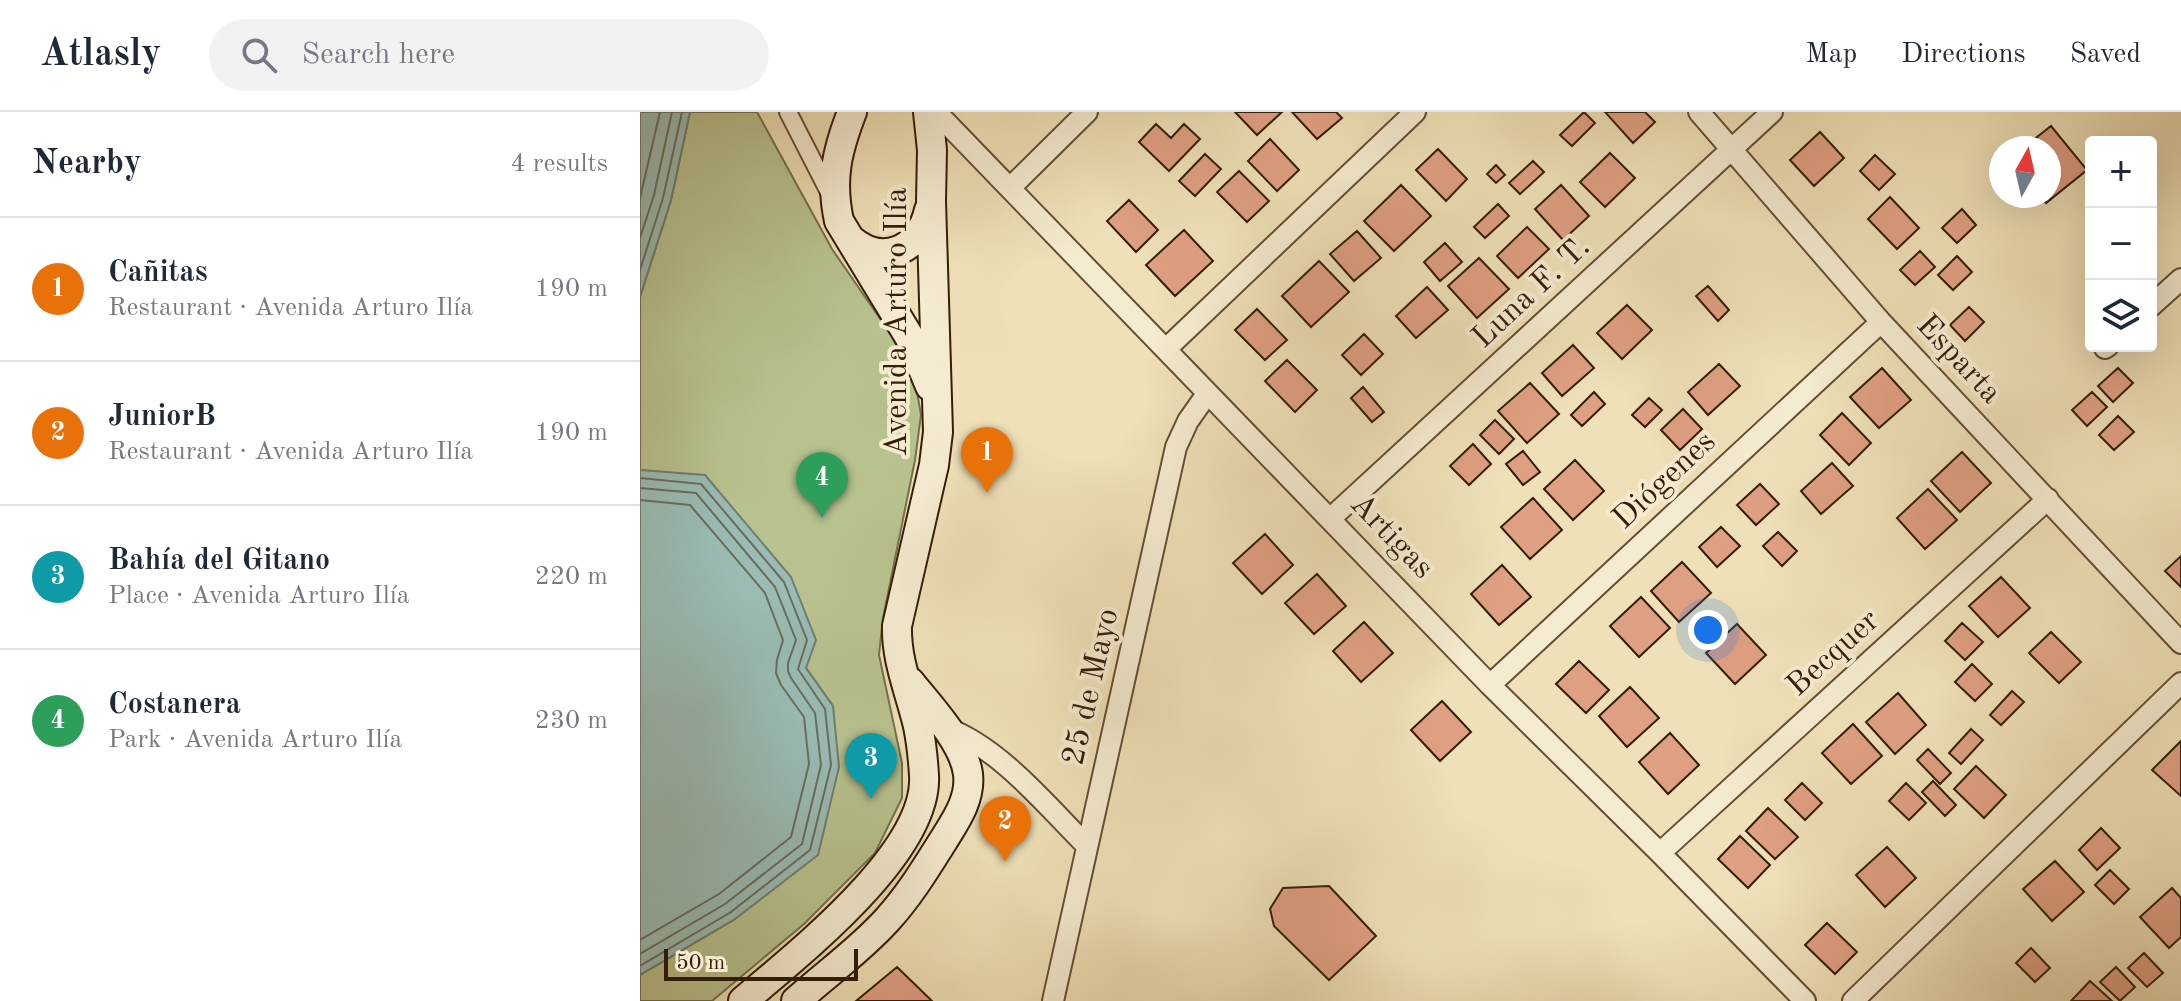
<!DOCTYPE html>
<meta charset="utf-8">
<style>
body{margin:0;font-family:"Old Standard TT",serif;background:#f2f2f3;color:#1f2937}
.controls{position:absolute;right:24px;top:24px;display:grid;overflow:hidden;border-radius:8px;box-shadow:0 8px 32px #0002}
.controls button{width:72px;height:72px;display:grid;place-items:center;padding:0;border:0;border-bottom:2px solid #e0e1e3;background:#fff;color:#1f2937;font:40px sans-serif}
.compass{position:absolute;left:1349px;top:24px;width:72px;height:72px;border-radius:50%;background:#fff;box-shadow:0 8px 32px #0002;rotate:8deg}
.scale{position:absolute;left:24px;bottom:20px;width:194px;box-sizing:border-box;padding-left:8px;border:4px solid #351e09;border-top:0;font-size:22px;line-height:28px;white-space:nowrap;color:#351e09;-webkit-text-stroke:6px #f5ebd0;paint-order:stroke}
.you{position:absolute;left:1068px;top:518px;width:28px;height:28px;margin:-20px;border:6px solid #fff;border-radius:50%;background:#1a73e8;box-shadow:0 0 0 12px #1a73e833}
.badge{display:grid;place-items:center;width:52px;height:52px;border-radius:50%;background:#8f2418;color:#fff;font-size:26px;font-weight:700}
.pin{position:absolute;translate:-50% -66px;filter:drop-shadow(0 2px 4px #0008)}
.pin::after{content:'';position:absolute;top:42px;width:28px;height:24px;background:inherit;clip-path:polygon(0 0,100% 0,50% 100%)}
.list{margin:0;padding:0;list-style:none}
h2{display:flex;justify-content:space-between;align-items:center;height:104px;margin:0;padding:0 32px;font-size:34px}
h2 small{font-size:26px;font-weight:400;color:#747a83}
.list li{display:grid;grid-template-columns:52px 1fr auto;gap:24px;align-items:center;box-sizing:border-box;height:144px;padding:0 32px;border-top:2px solid #e0e1e3}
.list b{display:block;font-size:30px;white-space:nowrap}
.list p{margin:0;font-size:26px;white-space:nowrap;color:#747a83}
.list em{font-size:26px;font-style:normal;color:#747a83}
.icon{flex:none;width:44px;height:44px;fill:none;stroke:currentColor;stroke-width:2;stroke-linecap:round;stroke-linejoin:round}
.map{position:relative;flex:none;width:1541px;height:889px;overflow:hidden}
header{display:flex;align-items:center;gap:48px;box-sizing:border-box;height:112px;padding:0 40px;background:#fff;border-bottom:2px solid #e0e1e3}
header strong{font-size:38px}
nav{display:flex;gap:44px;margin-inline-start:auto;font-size:28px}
.search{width:560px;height:72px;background:#f2f2f3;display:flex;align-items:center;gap:20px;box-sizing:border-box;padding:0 28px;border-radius:44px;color:#747a83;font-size:30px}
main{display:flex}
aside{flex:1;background:#fff}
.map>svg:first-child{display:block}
.green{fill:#b8c28f;stroke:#76704c;stroke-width:2}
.water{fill:#9abcb4;stroke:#727d70;stroke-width:2}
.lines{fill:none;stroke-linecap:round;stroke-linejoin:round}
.shore{stroke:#686d5e;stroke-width:2}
.building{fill:#df9f82;stroke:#351e09;stroke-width:2}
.pedestrian-casing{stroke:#644e34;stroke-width:20}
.minor-casing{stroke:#644e34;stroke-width:24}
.secondary-casing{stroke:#351e09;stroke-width:32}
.pedestrian{stroke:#f5ebd0;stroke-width:16}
.minor{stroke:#f5ebd0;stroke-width:20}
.secondary{stroke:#f5ebd0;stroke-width:28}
.labels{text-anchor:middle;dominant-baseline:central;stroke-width:8;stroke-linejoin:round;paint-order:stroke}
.street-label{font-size:32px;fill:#351e09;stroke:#f5ebd0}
</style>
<header>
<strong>Atlasly</strong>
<div class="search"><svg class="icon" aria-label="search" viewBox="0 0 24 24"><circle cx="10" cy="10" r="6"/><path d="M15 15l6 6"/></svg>Search here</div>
<nav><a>Map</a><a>Directions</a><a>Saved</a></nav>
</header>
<main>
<aside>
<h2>Nearby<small>4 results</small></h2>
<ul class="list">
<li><span class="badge" style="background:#e8710a">1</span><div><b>Cañitas</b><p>Restaurant · Avenida Arturo Ilía</p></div><em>190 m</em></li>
<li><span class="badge" style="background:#e8710a">2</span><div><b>JuniorB</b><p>Restaurant · Avenida Arturo Ilía</p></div><em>190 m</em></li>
<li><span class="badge" style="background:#0f9aa8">3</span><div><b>Bahía del Gitano</b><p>Place · Avenida Arturo Ilía</p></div><em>220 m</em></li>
<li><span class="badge" style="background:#2e9e5b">4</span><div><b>Costanera</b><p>Park · Avenida Arturo Ilía</p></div><em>230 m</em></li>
</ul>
</aside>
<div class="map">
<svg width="1541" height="889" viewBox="0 0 1541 889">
<rect width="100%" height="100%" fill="#efe0b7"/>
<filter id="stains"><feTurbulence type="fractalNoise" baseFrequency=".0025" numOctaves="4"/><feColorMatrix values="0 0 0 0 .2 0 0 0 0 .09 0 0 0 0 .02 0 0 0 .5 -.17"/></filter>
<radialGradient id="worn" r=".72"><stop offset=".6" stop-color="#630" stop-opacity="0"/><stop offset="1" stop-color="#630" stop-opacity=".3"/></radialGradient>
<path class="green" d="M50,0H117L192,137L252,224L276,274L281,303L275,348L243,506L239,543L262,651V686L235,741L164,812L72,889H0V863L95,807L193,594L166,556L65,364L0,358V185L31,88Z"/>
<path class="water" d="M0,0H50L31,88L0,185Z
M0,358L65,363L151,465L176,528L166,556L193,594L199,655L178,743L95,807L0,863Z"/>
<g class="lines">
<path class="shore" d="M0,86L20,0
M0,126L14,83L32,0
M0,158L23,86L42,0
M0,366L61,372L144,470L167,528L158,557L185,597L191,653L170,738L91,800L0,854
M0,376L56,381L135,475L156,528L148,551V559L151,566L175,601L181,653L162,732L85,792L0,842
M0,388L50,393L125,481L143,528L137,548L136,561L141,573L164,605L169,652L151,725L79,782L0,828"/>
</g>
<path class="building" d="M595,0H642L617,23Z
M652,0H696L702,6L677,27Z
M944,0L955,11L932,34L920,23Z
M965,0H1005L1015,10L993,31Z
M516,12L531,26L544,12L560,27L529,59L499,30Z
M1411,14L1447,58L1406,91L1400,84H1409V36H1383Z
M1180,20L1204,46L1174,74L1150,48Z
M630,27L659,58L637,79L608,49Z
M798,37L827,67L806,89L776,58Z
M970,41L995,66L965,95L940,70Z
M565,42L581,57L555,84L539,69Z
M1235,43L1255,62L1239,78L1220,59Z
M893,49L904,60L880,82L869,71Z
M856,53L865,63L856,71L847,62Z
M599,59L629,89L607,110L577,80Z
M761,73L791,104L754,139L724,109Z
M921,73L949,104L923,128L895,97Z
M1250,85L1279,116L1257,137L1228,107Z
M489,88L518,118L496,140L467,109Z
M858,92L869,104L845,126L834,115Z
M1322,97L1336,113L1317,131L1302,116Z
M887,115L909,137L878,166L857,144Z
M544,118L573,149L535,184L506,153Z
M717,119L741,146L714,169L690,142Z
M805,131L822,150L800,169L784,150Z
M1280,139L1295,155L1275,173L1260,158Z
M1317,144L1332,160L1313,178L1298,163Z
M839,146L869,177L837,206L808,174Z
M679,149L709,180L671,215L642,184Z
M1068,174L1089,198L1078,209L1056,184Z
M787,175L808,198L776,226L756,204Z
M987,193L1012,218L982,247L957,221Z
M1329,195L1344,210L1325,229L1310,213Z
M617,197L647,228L625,248L595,218Z
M724,222L743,242L721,263L702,243Z
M933,233L954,256L922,284L902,261Z
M647,248L677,278L655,300L625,269Z
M1079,252L1100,274L1068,303L1048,280Z
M1242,256L1271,288L1239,316L1210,285Z
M1478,256L1493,271L1473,290L1458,274Z
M890,271L919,302L887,331L858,299Z
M723,275L744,300L732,310L711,286Z
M954,280L965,292L942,314L931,303Z
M1452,280L1467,295L1447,314L1432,298Z
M1009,286L1022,298L1005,315L992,303Z
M1043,297L1062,317L1040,338L1021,318Z
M1202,301L1231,331L1209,353L1180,323Z
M1478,304L1494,320L1474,338L1459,323Z
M855,308L874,327L859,342L840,323Z
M833,332L851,352L829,373L810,354Z
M883,339L900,360L883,373L866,352Z
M1322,340L1351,371L1320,400L1291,369Z
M935,348L964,379L933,408L904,377Z
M1192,351L1213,374L1181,402L1161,379Z
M1120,372L1139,392L1116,413L1097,393Z
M1288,377L1317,408L1285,437L1257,406Z
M893,386L922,418L890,447L861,415Z
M1081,415L1100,434L1077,455L1059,435Z
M1138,420L1157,439L1142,454L1123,434Z
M625,422L653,453L622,482L593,451Z
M1541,444V475L1525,459Z
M1042,450L1071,481L1039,510L1011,479Z
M862,453L891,485L859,513L831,482Z
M677,462L706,494L674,522L645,491Z
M1361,465L1390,496L1358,525L1329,494Z
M1001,485L1030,516L999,545L970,514Z
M724,510L753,541L721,570L693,539Z
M1322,511L1343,530L1325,548L1305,529Z
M1097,512L1126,543L1095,572L1066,541Z
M1411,520L1441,550L1419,571L1389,541Z
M939,549L969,578L946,601L916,572Z
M1332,552L1352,572L1335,589L1315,570Z
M990,575L1019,606L987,635L959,604Z
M1372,579L1384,590L1361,613L1350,603Z
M1258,581L1286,613L1255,642L1226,610Z
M802,589L831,620L800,649L771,618Z
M1213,612L1242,644L1211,672L1182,641Z
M1331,617L1343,628L1321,652L1309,641Z
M1030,621L1059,653L1028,682L999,650Z
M1541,629V684L1512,658Z
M1288,637L1311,661L1300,672L1277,648Z
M1336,654L1366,683L1344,706L1314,677Z
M1293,669L1316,693L1305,704L1282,680Z
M1162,671L1182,691L1165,708L1145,688Z
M1266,671L1286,691L1269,708L1249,689Z
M1128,696L1158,725L1135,747L1106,719Z
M1461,716L1480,736L1457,758L1439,738Z
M1100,724L1130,753L1108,776L1078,747Z
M1247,735L1276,766L1245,795L1216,763Z
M1415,749L1444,780L1412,809L1383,777Z
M1470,758L1489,777L1474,792L1455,773Z
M689,774L736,824L689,868L634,814L630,797L643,776Z
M1532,776L1541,786V825L1529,836L1500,805Z
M1187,811L1217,840L1195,862L1165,833Z
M1391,836L1410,856L1395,870L1376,851Z
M1504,841L1523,861L1507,875L1488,856Z
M257,855L292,889H216Z
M1476,855L1495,875L1480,889L1460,870Z
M1450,869L1472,889H1431Z"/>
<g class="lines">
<g class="pedestrian-casing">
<path id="pedestrian" d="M148,0L191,84"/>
</g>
<g class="minor-casing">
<path id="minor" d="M296,0L850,573L1020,741L1165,889
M1059,0L1241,210L1541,531
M370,76L447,0
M1511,194L1541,167
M1465,236L1468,234
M526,237L775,0
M691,406L1132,0
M850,573L1241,210
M306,616C360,636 406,693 447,734
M1020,741L1408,387
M413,889L536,335L548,309L567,282
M1213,889L1541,571"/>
</g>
<g class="secondary-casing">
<path id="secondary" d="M212,0C197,39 190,67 199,109L270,226L290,274
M210,127C242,155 280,139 289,98
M103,889C158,842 289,740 284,663C283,647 281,629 278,614C270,580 256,549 257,514L294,353L298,320L291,89L292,38L288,0
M156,889C186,862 220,838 247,808C269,784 286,756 303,729C316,708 331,687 328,662C324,630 289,594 270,570"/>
</g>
<use href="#pedestrian" class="pedestrian"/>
<use href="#minor" class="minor"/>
<use href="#secondary" class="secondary"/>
</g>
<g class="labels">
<g class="street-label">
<text transform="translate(892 181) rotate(-43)">Luna F. T.</text>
<text transform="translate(258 210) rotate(-90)">Avenida Arturo Ilía</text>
<text transform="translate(1318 248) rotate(47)">Esparta</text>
<text transform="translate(1025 369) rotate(-43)">Diógenes</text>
<text transform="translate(751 425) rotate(46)">Artigas</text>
<text transform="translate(1194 542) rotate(-42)">Becquer</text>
<text transform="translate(452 575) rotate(-77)">25 de Mayo</text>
</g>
</g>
<rect width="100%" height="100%" filter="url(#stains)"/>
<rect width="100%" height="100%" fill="url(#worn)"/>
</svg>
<div class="controls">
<button>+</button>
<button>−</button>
<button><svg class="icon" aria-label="layers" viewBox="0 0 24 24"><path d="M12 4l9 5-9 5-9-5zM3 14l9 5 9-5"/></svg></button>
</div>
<svg class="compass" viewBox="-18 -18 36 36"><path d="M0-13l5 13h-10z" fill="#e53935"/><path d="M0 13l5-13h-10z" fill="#747a83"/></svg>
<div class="scale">50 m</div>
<div class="you"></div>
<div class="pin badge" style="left:347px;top:381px;background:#e8710a">1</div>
<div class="pin badge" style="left:365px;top:750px;background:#e8710a">2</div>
<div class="pin badge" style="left:231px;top:687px;background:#0f9aa8">3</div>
<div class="pin badge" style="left:182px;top:406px;background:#2e9e5b">4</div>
</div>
</main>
